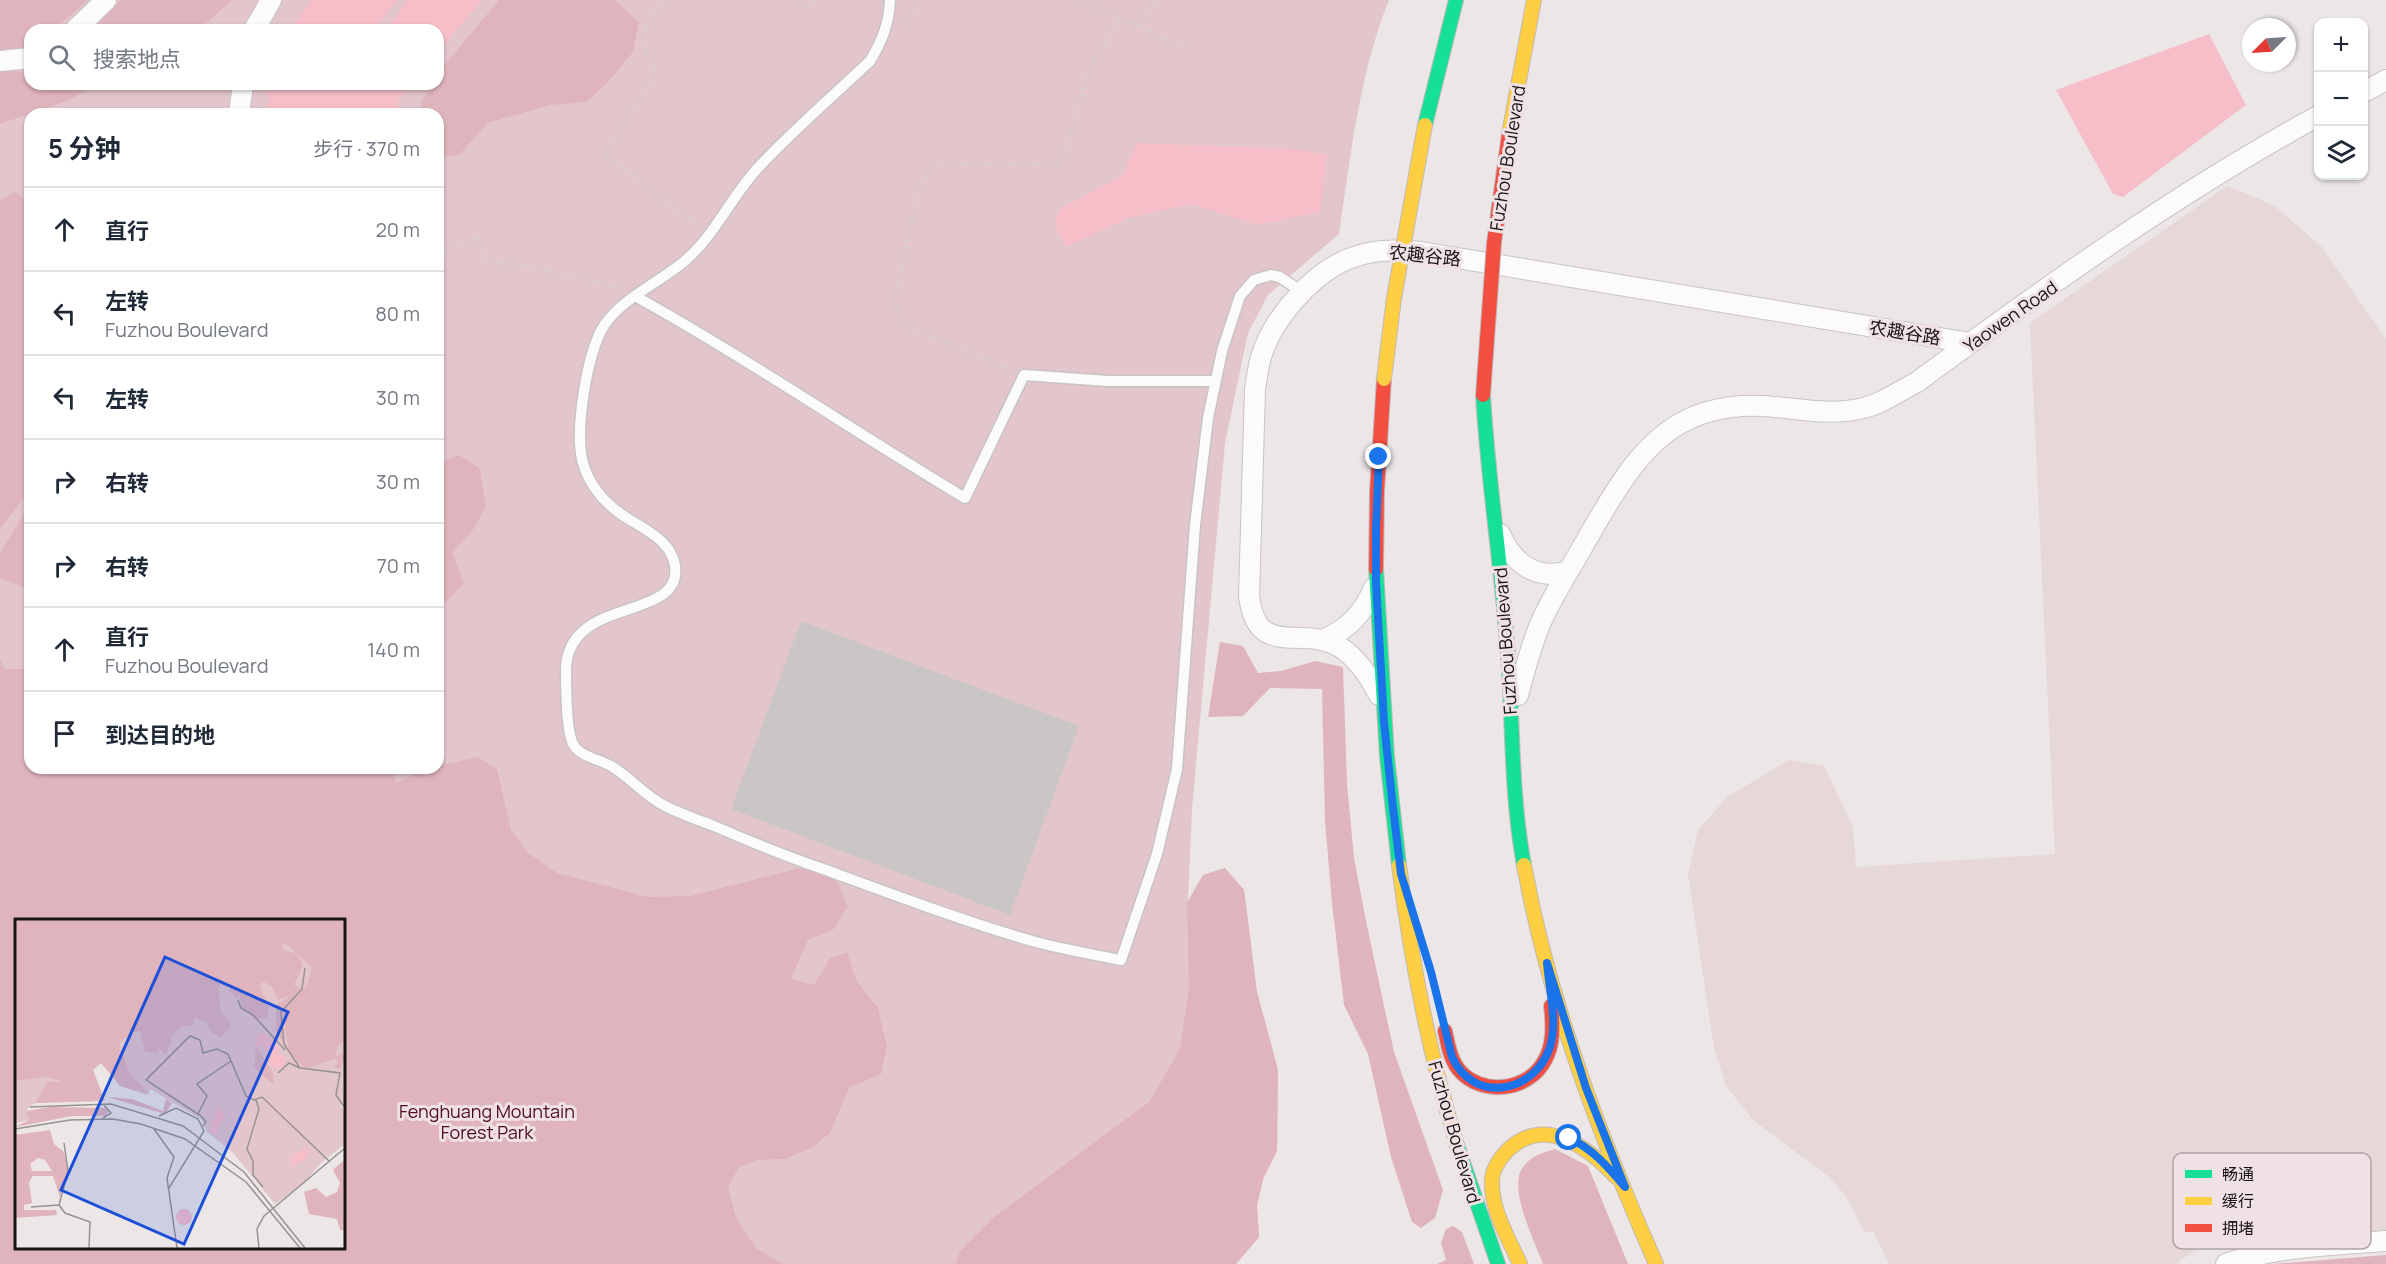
<!DOCTYPE html>
<html lang="zh">
<meta charset="utf-8">
<style>
body{margin:0;font-family:Manrope,"Noto Sans SC",sans-serif;background:#f6f6f7;color:#1f2937}
.controls{position:absolute;right:18px;top:18px;display:grid;overflow:hidden;border-radius:12px;box-shadow:0 2px 4px #0004}
.controls button{width:54px;height:54px;display:grid;place-items:center;padding:0;border:0;border-bottom:2px solid #e0e1e3;background:#fff;color:#1f2937;font:30px sans-serif}
.compass{position:absolute;left:2242px;top:18px;width:54px;height:54px;border-radius:50%;background:#fff;box-shadow:0 2px 4px #0004;rotate:246deg}
.stop{position:absolute;width:18px;height:18px;margin:-14px;border:4px solid #1a73e8;border-radius:50%;background:#fff}
.stop.end{background:#1a73e8;border-color:#fff;box-shadow:0 2px 6px #0008}
.list{margin:0;padding:0;list-style:none}
h2{display:flex;justify-content:space-between;align-items:center;height:78px;margin:0;padding:0 24px;font-size:26px}
h2 small{font-size:20px;font-weight:400;color:#747a83}
.list li{display:grid;grid-template-columns:39px 1fr auto;gap:18px;align-items:center;box-sizing:border-box;height:84px;padding:0 24px;border-top:2px solid #e0e1e3}
.list b{display:block;font-size:22px;white-space:nowrap}
.list p{margin:0;font-size:20px;white-space:nowrap;color:#747a83}
.list em{font-size:20px;font-style:normal;color:#747a83}
.icon{flex:none;width:33px;height:33px;fill:none;stroke:currentColor;stroke-width:2;stroke-linecap:round;stroke-linejoin:round}
.map{position:relative;flex:none;width:2386px;height:1264px;overflow:hidden}
.search{position:absolute;background:#fff;box-shadow:0 2px 4px #0004;left:24px;top:24px;width:420px;height:66px;display:flex;align-items:center;gap:15px;box-sizing:border-box;padding:0 21px;border-radius:18px;color:#747a83;font-size:22px}
.panel{position:absolute;background:#fff;box-shadow:0 2px 4px #0004;left:24px;top:108px;width:420px;height:666px;border-radius:18px}
.map>svg:first-child{display:block}
.built{fill:#e6d7d9}
.green{fill:#e3c6cb;fill-rule:evenodd}
.forest{fill:#e0b4bd;fill-rule:evenodd}
.water{fill:#f6bec9}
.building{fill:#cbc6c6}
.lines{fill:none;stroke-linecap:round;stroke-linejoin:round}
.lane-casing{stroke:#c9c3c4;stroke-width:13}
.street-casing{stroke:#c9c3c4;stroke-width:22}
.fast-casing{stroke:#c2b8b9;stroke-width:16}
.slow-casing{stroke:#c2b8b9;stroke-width:16}
.jam-casing{stroke:#c2b8b9;stroke-width:16}
.path{stroke:#d4d2d2;stroke-width:4;stroke-dasharray:1.5 4.5;stroke-linecap:butt}
.lane{stroke:#fcfbfb;stroke-width:10}
.street{stroke:#fcfbfb;stroke-width:20}
.fast{stroke:#16e098;stroke-width:14}
.slow{stroke:#ffcf43;stroke-width:14}
.jam{stroke:#f24e42;stroke-width:14}
.slow-bridge-casing{stroke:#c2b8b9;stroke-width:16;stroke-linecap:butt}
.jam-bridge-casing{stroke:#c2b8b9;stroke-width:16;stroke-linecap:butt}
.slow-bridge{stroke:#ffcf43;stroke-width:14}
.jam-bridge{stroke:#f24e42;stroke-width:14}
.route{stroke:#1a73e8;stroke-width:8}
.labels{text-anchor:middle;dominant-baseline:central;stroke-width:6;stroke-linejoin:round;paint-order:stroke}
.street-label{font-size:18px;fill:#191415;stroke:#f0e2e4}
.park-label{font-size:18px;fill:#4e0b22;stroke:#f0e2e4}
.inset-road{fill:none;stroke:#989292;stroke-width:1.5}
.view{fill:#1d4ed8;fill-opacity:0.15;stroke:#1d4ed8;stroke-width:3}
.inset-edge{fill:none;stroke:#191415;stroke-width:3}
.key{fill:#f0e2e4;stroke:#b0a4a6;stroke-width:1.5}
.key-label{font-size:16px;fill:#191415}
</style>
<div class="map">
<svg width="2386" height="1264" viewBox="0 0 2386 1264">
<rect width="100%" height="100%" fill="#ece6e6"/>
<path class="built" d="M2227,186L2273,205L2321,246L2386,339V1231L2206,1242L2176,1264H1889L1873,1231L1865,1233L1845,1195L1828,1176L1753,1120L1726,1086L1714,1048L1688,874L1698,830L1727,797L1789,760L1824,766L1853,826L1856,867L2055,854L2030,323Z"/>
<path class="green" d="M0,0H1389C1359,74 1351,156 1339,234L1268,295L1248,333L1225,443L1192,809L1188,901L1203,875L1225,868L1244,890L1257,992L1278,1070L1277,1151L1263,1179L1257,1206L1259,1237L1236,1264H0ZM30,30H438V84H30ZM30,114H438V768H30ZM16,920H344V1248H16Z"/>
<path class="forest" d="M0,0H88L54,30H30V45L14,53L0,50Z
M121,0H232L198,30H86Z
M499,0H615L639,22L633,52L610,80L587,102L550,105L488,123L459,155L439,157L438,114H421V103L433,84H438V75L443,67Z
M0,71L30,72V84H98L67,101L0,124Z
M15,191L26,203L30,201V490L0,529V201Z
M459,455L480,469L486,507L471,533L452,552L464,583L438,610V463Z
M30,504V590L0,578V553Z
M1220,642L1243,646L1258,673L1281,671L1315,661L1343,667L1347,784L1354,858L1367,926L1394,1052L1443,1190L1435,1218L1421,1228L1412,1222L1391,1157L1368,1054L1344,1005L1332,903L1325,821L1322,689L1270,688L1243,716L1208,717Z
M0,660L5,669H24L30,675V768H391L397,783C410,776 423,768 438,768V766L478,757L497,769L511,830L527,852L557,873L648,897L690,896L800,868L835,878L848,907L834,929L808,940L791,979L814,985L830,958L847,952L856,980L878,1008L887,1047L881,1074L849,1088L830,1133L813,1147L785,1159L758,1160L739,1167L728,1187L736,1218L756,1248L782,1264H0ZM16,920H344V1248H16Z
M1225,868L1244,890L1257,992L1278,1070L1277,1151L1263,1179L1257,1206L1259,1237L1236,1264H956L960,1251L994,1217L1149,1102L1180,1049L1189,987L1187,903L1203,875Z
M1555,1149L1588,1166L1628,1264H1543C1535,1242 1507,1187 1523,1167C1531,1156 1542,1153 1555,1149Z
M1453,1226L1462,1232L1474,1264H1437L1446,1260L1441,1243L1446,1229Z
M2386,1255V1264H2272Z"/>
<path class="water" d="M312,0H396L374,30H306L293,25Z
M408,0H482L438,52V30H386Z
M2209,34L2246,105L2123,197L2113,194L2056,90Z
M268,84H403L408,86L397,105L399,114H268Z
M1136,143L1296,149L1327,155L1320,212L1257,225L1192,204L1129,218L1066,247L1054,224L1061,208L1123,175Z"/>
<path class="building" d="M801,621L1079,726L1010,915L731,809Z"/>
<g class="lines">
<g class="lane-casing">
<path id="lane" d="M890,0C889,24 882,41 870,61C832,97 792,131 756,170C731,198 715,234 687,259C661,282 625,296 605,324C587,350 574,433 583,463C588,482 602,500 617,511C637,527 671,537 675,566C683,622 568,595 566,669C566,685 566,731 573,744C580,757 599,759 611,766C630,777 645,796 665,806C681,814 698,820 714,826C751,842 788,857 826,870C894,895 963,921 1032,941C1061,949 1091,954 1121,960L1157,854L1177,769L1195,525L1208,418L1222,351L1240,296L1254,280L1271,275L1280,277L1302,292
M635,296C748,359 855,432 965,498L1024,375L1108,381H1215"/>
</g>
<g class="street-casing">
<path id="street" d="M75,30L106,0
M254,30L271,0
M0,61L30,58
M2364,92L2386,80
M239,114L243,84
M1500,534C1513,563 1536,581 1568,571
M1323,640C1348,629 1363,614 1374,588
M1379,695C1369,676 1354,653 1334,644C1297,627 1257,658 1249,596L1255,389C1257,378 1258,367 1261,357C1273,317 1316,268 1357,256C1378,249 1399,250 1421,252L1970,343
M1518,695C1525,670 1531,645 1541,622C1553,595 1569,571 1583,546C1609,502 1635,449 1681,423C1697,414 1714,409 1732,407C1775,401 1817,418 1859,409C1880,405 1898,392 1917,382C2046,287 2177,193 2318,116
M2226,1264C2277,1246 2332,1245 2386,1241"/>
</g>
<g class="fast-casing">
<path id="fast" d="M1425,125L1456,0
M1483,395C1488,482 1502,568 1508,655C1513,725 1511,796 1524,865
M1376,569L1387,757L1399,865
M1457,1145L1498,1264"/>
</g>
<g class="slow-casing">
<path id="slow" d="M1509,134L1534,0
M1399,865C1411,959 1429,1054 1457,1145
M1524,865C1549,1002 1600,1137 1656,1264
M1520,1264C1509,1239 1491,1210 1492,1181C1492,1169 1500,1158 1509,1149C1546,1115 1589,1148 1616,1177"/>
</g>
<g class="jam-casing">
<path id="jam" d="M1376,569L1377,491L1384,379
M1445,1031C1448,1044 1450,1059 1459,1070C1482,1097 1529,1091 1545,1060C1554,1044 1553,1024 1551,1006"/>
</g>
<path class="path" d="M664,0L653,12L643,40L656,74L605,154L698,226
M798,0L810,5L819,0
M1079,0L1186,48
M903,24L911,16L921,0
M1137,26L1157,0
M438,250L478,238L486,262L512,264L612,285L621,289
M1013,370L910,328L899,316L894,300L920,186L932,168L942,164H1045L1058,161L1068,147L1086,77L1120,18"/>
<use href="#lane" class="lane"/>
<use href="#street" class="street"/>
<use href="#fast" class="fast"/>
<use href="#slow" class="slow"/>
<use href="#jam" class="jam"/>
<g class="slow-bridge-casing">
<path id="slow-bridge" d="M1384,379L1394,298L1425,125"/>
</g>
<g class="jam-bridge-casing">
<path id="jam-bridge" d="M1483,395L1494,243L1509,134"/>
</g>
<use href="#slow-bridge" class="slow-bridge"/>
<use href="#jam-bridge" class="jam-bridge"/>
</g>
<g class="lines">
<path class="route" d="M1379,457L1376,528V582L1384,722L1392,799L1401,874L1431,972L1452,1057C1474,1105 1535,1093 1550,1047C1558,1021 1549,989 1547,963L1586,1088L1625,1187C1608,1167 1593,1149 1569,1138"/>
</g>
<g class="labels">
<g class="street-label">
<text transform="translate(1507 158) rotate(-81)">Fuzhou Boulevard</text>
<text transform="translate(1425 255) rotate(6)">农趣谷路</text>
<text transform="translate(2010 316) rotate(-35)">Yaowen Road</text>
<text transform="translate(1905 332) rotate(9)">农趣谷路</text>
<text transform="translate(1505 641) rotate(-94)">Fuzhou Boulevard</text>
<text transform="translate(1455 1132) rotate(74)">Fuzhou Boulevard</text>
</g>
<g class="park-label">
<text x="487" y="1111">Fenghuang Mountain<tspan x="487" dy="21">Forest Park</tspan></text>
</g>
</g>
<g transform="translate(15 919)">
<rect width="330" height="330" fill="#ece6e6"/>
<path d="M0,1H330V185L325,186L330,193V225L306,244L289,264L260,285L218,234L192,213L186,200L135,170L132,176L107,168L86,144L78,151L90,181L20,184L12,190L14,201L0,204Z" fill="#e3c6cb"/>
<path d="M0,1H330V122L322,128L321,137L330,133V140L325,150L319,148L323,142L320,140L290,150L274,133L267,92L292,66L297,48L269,23L267,30L282,35L288,46L279,66L286,70L265,93L271,130L261,111V86L276,76L263,81L256,67L247,62L245,68L254,86L252,106V99L242,100L227,89L224,75L223,80L214,72L215,67L208,64L203,69L206,91L216,107L206,119L196,113L192,104L180,98L178,107H167L157,117L151,136L143,128V134L130,132L125,112L118,113L106,123L104,127L116,157L135,175L105,167L86,144L78,151L89,182L20,184L33,163H49L31,158L0,162ZM241,128L258,153L259,166L239,149ZM92,178L117,180L148,192L151,180L157,184L150,195ZM36,188L91,189L94,192L90,197H57L0,208L14,201L11,192ZM35,211L39,225L49,233L53,250L45,278L38,257H18L14,263L17,284L9,286V291H41L42,296L0,299V216ZM23,239L30,241L37,252H17L15,245ZM330,240V312L325,311L322,300L294,295L289,273L301,269L311,278L322,273L325,264L318,251Z" fill="#e0b4bd" fill-rule="evenodd"/>
<path d="M248,113L257,120L253,124L258,120L264,131L258,136L252,125L257,136L252,141L250,128L241,126L242,118ZM254 142a8 8 0 1 1 16 0a8 8 0 1 1-16 0ZM203,186L210,197L200,216L195,212ZM290,230L295,232L289,242L276,248L275,237ZM161 298a8 8 0 1 1 16 0a8 8 0 1 1-16 0Z" fill="#f6bec9"/>
<path class="inset-road" d="M290,49L287,70L266,93L269,125L285,149L325,154L321,176L330,189M223,81L226,89L238,96L270,131M263,154L274,144L285,149M241,181L244,190L232,230L238,242V256L248,268M15,188L96,185L168,207L229,253L290,329M183,195L192,177L182,165L216,142M144,197L161,189L183,200L189,212L154,269M88,199L96,194L89,186M188,207L191,203L186,197L131,161L175,117L185,121L188,134L202,130L213,135L231,177L239,181L247,178L314,242M0,210L55,201L98,200L126,205L170,220L231,263L285,329M139,210L159,238L152,259L162,329M49,224L53,252L44,286L50,294L75,303L74,329M16,288L44,286M244,329L242,310L249,297L330,229"/>
<path class="view" d="M150,38L273,93L169,325L46,271Z"/>
<rect width="330" height="330" class="inset-edge"/>
</g>
<rect x="2173" y="1153" width="198" height="96" rx="9" class="key"/>
<rect x="2185" y="1170" width="27" height="8" fill="#16e098"/>
<rect x="2185" y="1197" width="27" height="8" fill="#ffcf43"/>
<rect x="2185" y="1224" width="27" height="8" fill="#f24e42"/>
<g class="key-label">
<text x="2222" y="1180">畅通</text>
<text x="2222" y="1207">缓行</text>
<text x="2222" y="1234">拥堵</text>
</g>
</svg>
<div class="controls">
<button>+</button>
<button>−</button>
<button><svg class="icon" aria-label="layers" viewBox="0 0 24 24"><path d="M12 4l9 5-9 5-9-5zM3 14l9 5 9-5"/></svg></button>
</div>
<svg class="compass" viewBox="-18 -18 36 36"><path d="M0-13l5 13h-10z" fill="#e53935"/><path d="M0 13l5-13h-10z" fill="#747a83"/></svg>
<div class="stop" style="left:1569px;top:1138px"></div>
<div class="stop end" style="left:1379px;top:457px"></div>
<div class="search"><svg class="icon" aria-label="search" viewBox="0 0 24 24"><circle cx="10" cy="10" r="6"/><path d="M15 15l6 6"/></svg>搜索地点</div>
<section class="panel">
<h2>5 分钟<small>步行 · 370 m</small></h2>
<ul class="list">
<li><svg class="icon" aria-label="ahead" viewBox="0 0 24 24"><path d="M12 20V5M6 11l6-6 6 6"/></svg><div><b>直行</b></div><em>20 m</em></li>
<li><svg class="icon" aria-label="left" viewBox="0 0 24 24"><path d="M17 20v-9H6M10 6l-5 5 5 5"/></svg><div><b>左转</b><p>Fuzhou Boulevard</p></div><em>80 m</em></li>
<li><svg class="icon" aria-label="left" viewBox="0 0 24 24"><path d="M17 20v-9H6M10 6l-5 5 5 5"/></svg><div><b>左转</b></div><em>30 m</em></li>
<li><svg class="icon" aria-label="right" viewBox="0 0 24 24"><path d="M7 20v-9h11M14 6l5 5-5 5"/></svg><div><b>右转</b></div><em>30 m</em></li>
<li><svg class="icon" aria-label="right" viewBox="0 0 24 24"><path d="M7 20v-9h11M14 6l5 5-5 5"/></svg><div><b>右转</b></div><em>70 m</em></li>
<li><svg class="icon" aria-label="ahead" viewBox="0 0 24 24"><path d="M12 20V5M6 11l6-6 6 6"/></svg><div><b>直行</b><p>Fuzhou Boulevard</p></div><em>140 m</em></li>
<li><svg class="icon" aria-label="arrive" viewBox="0 0 24 24"><path d="M6 21V4h12l-3 4 3 4H6"/></svg><div><b>到达目的地</b></div></li>
</ul>
</section>
</div>
